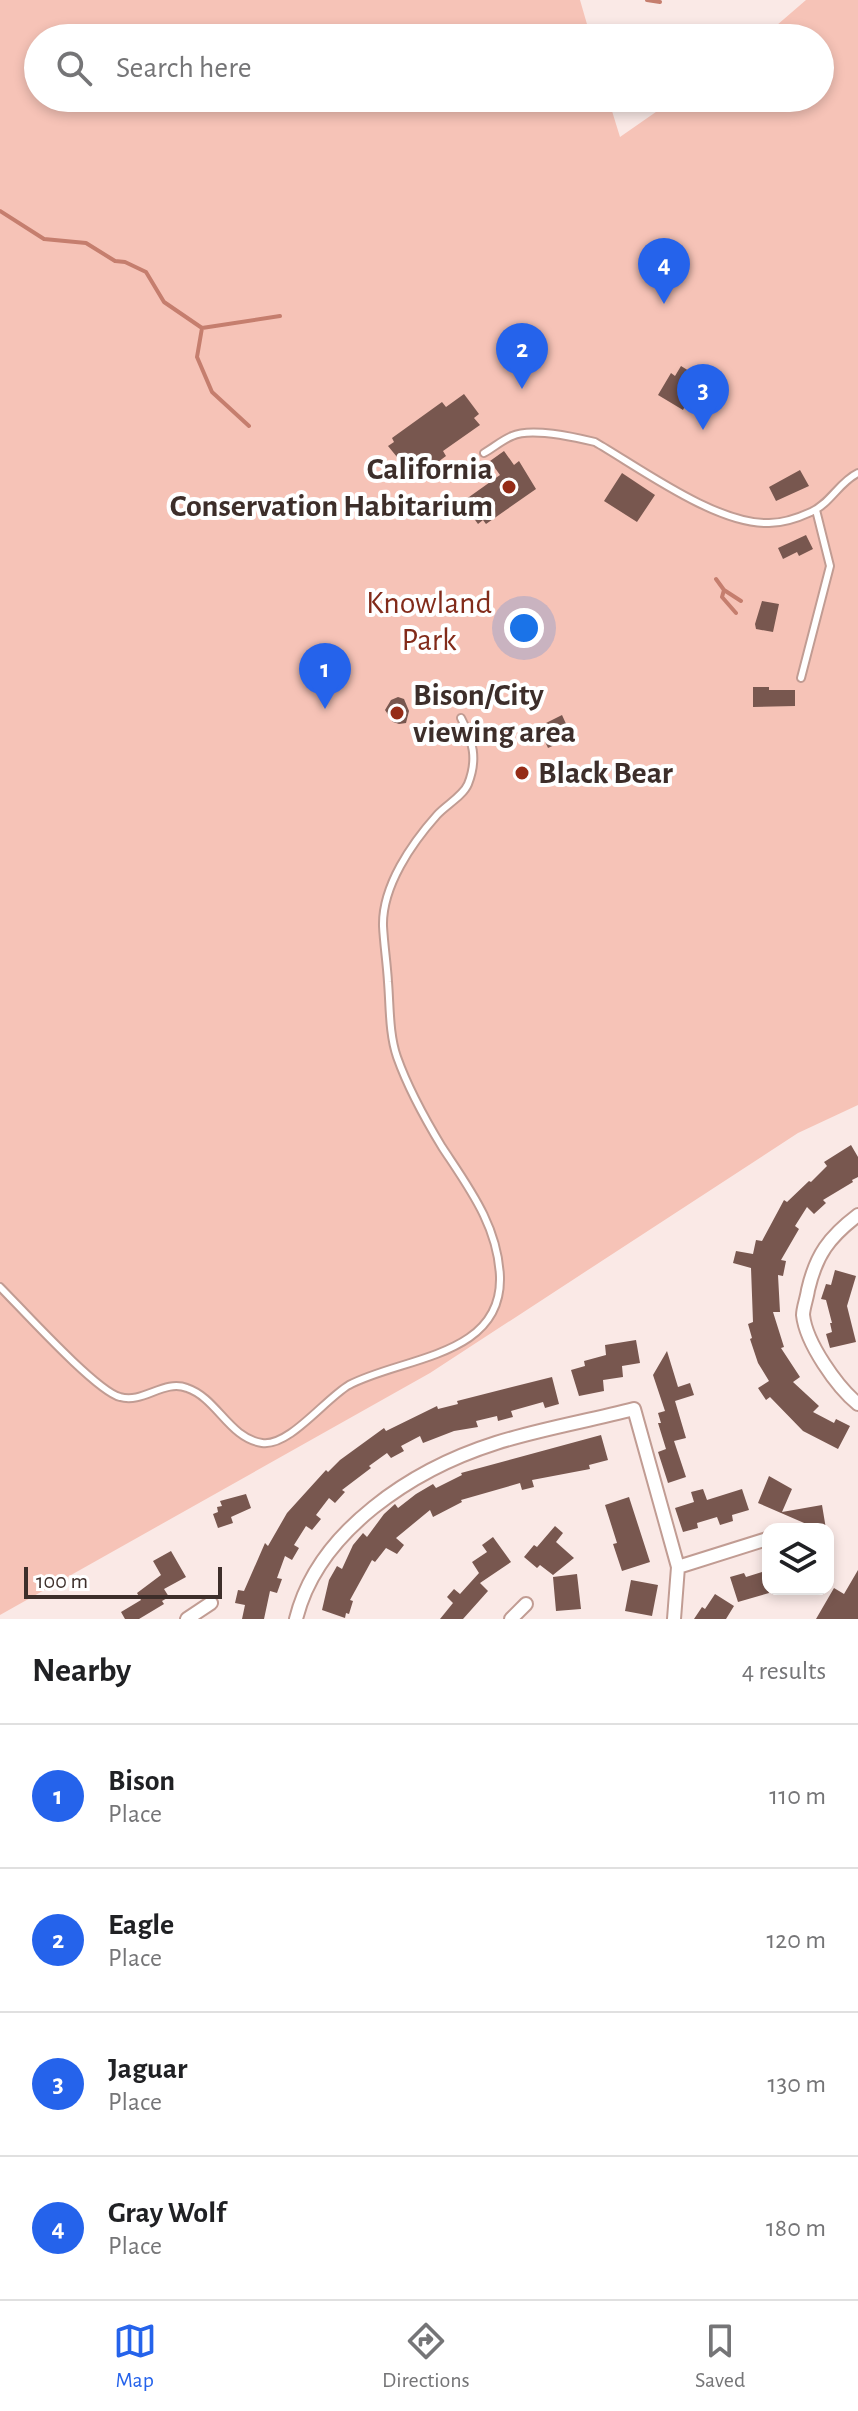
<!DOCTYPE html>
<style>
body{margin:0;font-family:"Alegreya Sans",sans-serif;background:#f2f2f2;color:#202124}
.controls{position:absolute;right:24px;bottom:24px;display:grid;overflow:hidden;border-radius:16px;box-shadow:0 4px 12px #0003}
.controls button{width:72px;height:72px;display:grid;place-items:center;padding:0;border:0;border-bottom:2px solid #e0e0e0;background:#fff;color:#202124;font:40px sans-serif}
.scale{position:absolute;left:24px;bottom:20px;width:198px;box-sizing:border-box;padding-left:8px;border:4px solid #3d2e2a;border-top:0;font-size:22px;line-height:28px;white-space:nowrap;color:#3d2e2a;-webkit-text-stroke:6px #fff;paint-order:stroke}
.you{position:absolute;left:524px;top:628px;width:28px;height:28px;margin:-20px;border:6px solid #fff;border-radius:50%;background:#1a73e8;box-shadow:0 0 0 12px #1a73e833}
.badge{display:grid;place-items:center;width:52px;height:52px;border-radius:50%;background:#2563eb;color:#fff;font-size:26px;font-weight:700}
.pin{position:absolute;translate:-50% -66px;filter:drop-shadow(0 2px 4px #0008)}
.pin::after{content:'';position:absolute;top:42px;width:28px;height:24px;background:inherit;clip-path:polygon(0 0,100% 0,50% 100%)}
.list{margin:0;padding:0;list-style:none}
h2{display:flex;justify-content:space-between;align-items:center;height:104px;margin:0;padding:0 32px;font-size:34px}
h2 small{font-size:26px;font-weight:400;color:#757577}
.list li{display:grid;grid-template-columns:52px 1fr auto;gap:24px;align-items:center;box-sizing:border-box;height:144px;padding:0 32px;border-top:2px solid #e0e0e0}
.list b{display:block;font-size:30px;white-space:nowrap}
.list p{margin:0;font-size:26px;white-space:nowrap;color:#757577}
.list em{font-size:26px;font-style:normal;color:#757577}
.icon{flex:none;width:44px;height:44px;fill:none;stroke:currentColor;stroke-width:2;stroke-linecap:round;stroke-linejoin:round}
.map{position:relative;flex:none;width:858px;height:1619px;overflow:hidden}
.search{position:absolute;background:#fff;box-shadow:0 4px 12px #0003;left:24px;right:24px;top:24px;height:88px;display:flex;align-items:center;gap:20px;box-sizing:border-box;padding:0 28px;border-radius:44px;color:#757577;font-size:30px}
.sheet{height:680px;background:#fff}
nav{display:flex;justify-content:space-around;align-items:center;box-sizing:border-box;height:112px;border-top:2px solid #e0e0e0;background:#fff;font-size:22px;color:#757577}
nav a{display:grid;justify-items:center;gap:4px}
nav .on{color:#2563eb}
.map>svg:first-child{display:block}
.green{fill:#f6c3b7}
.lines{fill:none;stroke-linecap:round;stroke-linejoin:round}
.stream{stroke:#c57e6e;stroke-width:4}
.building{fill:#78574f}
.service-casing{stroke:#c19c93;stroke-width:10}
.minor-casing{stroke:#c19c93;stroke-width:16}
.service{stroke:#fff;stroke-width:6}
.minor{stroke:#fff;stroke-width:12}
.poi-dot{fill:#952c17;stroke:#fff;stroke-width:3}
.labels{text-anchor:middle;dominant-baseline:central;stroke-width:8;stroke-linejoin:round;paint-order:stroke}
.poi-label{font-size:32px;font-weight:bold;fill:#3d2e2a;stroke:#fff;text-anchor:start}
.park-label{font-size:32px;fill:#822b1a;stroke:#fff}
</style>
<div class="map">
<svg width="858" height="1619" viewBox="0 0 858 1619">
<rect width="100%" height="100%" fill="#fae9e6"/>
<path class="green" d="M0,0H580L591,38H38V98H608L620,137L676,98H820V38H762L806,0H858V1105L798,1133L430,1373L0,1615Z"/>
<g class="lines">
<path class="stream" d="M647,0L660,2
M0,211L44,239L86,243L115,261L125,262L146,272L164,302L202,328L197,357L212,392L249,426
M202,328L280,316
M716,579L724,590L741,601
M724,590L722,597L736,613"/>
</g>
<path class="building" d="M681,366L702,379L696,389L705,394L695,412L685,406L683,410L658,395L671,373L675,376Z
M464,394L479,414L474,418L480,425L443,451L446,456L415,479L388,446L394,442L392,438L442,402L446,407Z
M504,451L514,465L519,461L536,489L486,524L483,520L478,524L462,502L500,475L490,461Z
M800,470L809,486L776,501L769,487Z
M622,473L655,495L637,522L604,501Z
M806,535L813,549L799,556L797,552L783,559L778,548Z
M762,601L779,604L773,632L756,629L755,624Z
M753,687H769V690H795V706L753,707Z
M398,697L404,699L409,711L406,723L399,724L393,722L385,710L391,700Z
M562,715L572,737L548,748L538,727Z
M851,1145L858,1157V1177L852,1180L853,1182L823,1200L826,1203L814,1214L807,1207L795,1226L799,1229L781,1260L786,1261L783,1276L778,1275L780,1312H773L784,1347L781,1348L800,1377L793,1382L819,1406L813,1412L834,1423L836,1419L850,1426L838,1449L803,1431L770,1397L766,1400L758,1388L769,1381L758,1363L750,1339L752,1338L748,1324L753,1322L751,1268L733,1263L736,1251L753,1254L756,1240L762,1241L784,1200L787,1202L809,1181L811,1182L827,1166L824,1162Z
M835,1270L856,1276L847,1306L856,1342L830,1348L826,1334L832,1332L830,1323H832L826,1300L821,1299L826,1284L831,1285Z
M636,1340L640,1363L622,1366L623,1377L603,1380L604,1391L579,1396L571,1370L585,1366L584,1361L606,1355L605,1345Z
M667,1351L678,1387L690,1383L694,1395L675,1401L686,1438L674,1441L686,1477L668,1483L658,1452L666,1449L658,1423H661L658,1413L665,1411L653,1375Z
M552,1377L559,1404L545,1408L543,1402L511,1411L513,1417L498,1421L497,1416L476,1421L478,1427L454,1431L423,1443L420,1436L401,1446L404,1451L391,1458L387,1453L369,1466L371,1468L342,1490L345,1492L335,1503L329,1498L316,1515L321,1519L312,1530L306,1526L294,1545L299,1548L292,1560L285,1556L277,1578L282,1579L277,1593L270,1591L264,1619H242L245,1605L235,1603L238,1590L244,1591L265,1543L268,1546L287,1513L326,1470L328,1472L340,1460L384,1428L386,1431L437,1406L438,1409L458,1404L457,1401Z
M601,1435L608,1460L589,1465L590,1469L532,1480L534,1487L522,1490L520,1483L461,1500L462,1502L433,1517L430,1510L396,1538L404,1545L397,1554L386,1548L375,1562L372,1560L350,1600L353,1601L349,1614L346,1613L345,1618L322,1610L329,1580L337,1566L342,1569L353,1545L363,1533L367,1537L384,1514L395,1504L398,1508L416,1494L433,1484L436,1488L462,1475L461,1473Z
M769,1476L792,1489L782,1512L822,1505L826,1529H818L758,1503Z
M703,1489L707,1500L742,1489L749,1510L732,1515L733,1521L720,1525L717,1517L697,1523L698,1528L683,1532L675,1508L694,1502L691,1492Z
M246,1494L251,1508L231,1517L233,1523L218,1528L213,1514L218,1512L217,1507L222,1506L220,1501Z
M629,1497L650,1562L622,1571L613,1544L617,1543L605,1505Z
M555,1526L563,1533L556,1542L574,1558L553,1575L540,1565L537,1568L524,1557L534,1545L537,1547Z
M493,1537L511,1562L480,1583L488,1591L463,1619H440L453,1603L447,1597L454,1589L460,1594L479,1573L472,1562L487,1552L482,1545Z
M171,1551L186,1577L164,1589L169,1597L162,1601L164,1604L139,1619H125L121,1612L141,1600L137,1593L161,1575L153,1561Z
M858,1570V1619H816L834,1588L844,1594Z
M762,1572L769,1593L738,1602L730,1577L744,1573L746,1577Z
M577,1574L581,1609L556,1611L553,1577Z
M631,1580L658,1585L652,1616L625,1611Z
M715,1594L734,1606L726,1619H694L702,1607L705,1609Z"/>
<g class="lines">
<g class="service-casing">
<path id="service" d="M484,453C493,448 502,440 512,436C531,427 574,437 595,442C640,468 717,525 769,523C783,523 798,518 811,512C830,504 839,482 858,473
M801,678L830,566L816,510
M0,1287C22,1309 96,1391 120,1397C143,1404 164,1379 187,1388C217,1398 229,1438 262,1443C289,1447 325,1399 349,1385C402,1357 502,1357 500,1277C498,1226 469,1188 442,1147C425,1119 408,1088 397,1057C389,1034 390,1006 388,982C387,964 384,945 383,926C382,886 412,843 437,815C446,805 463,796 468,784C478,759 473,741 461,718"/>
</g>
<g class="minor-casing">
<path id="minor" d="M858,1215C829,1237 816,1255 808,1290C807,1298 803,1308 803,1315C806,1343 837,1387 858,1404
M678,1567L767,1539
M187,1619L211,1603
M296,1619C318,1530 414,1469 496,1443C540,1429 588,1421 634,1409L678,1567L674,1619
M511,1619L526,1604"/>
</g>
<use href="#service" class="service"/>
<use href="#minor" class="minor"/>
</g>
<g class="poi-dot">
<circle cx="509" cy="487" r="8"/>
<circle cx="397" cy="713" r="8"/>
<circle cx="522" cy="773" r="8"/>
</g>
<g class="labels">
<g class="poi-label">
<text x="493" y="469" text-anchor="end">California<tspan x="493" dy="37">Conservation Habitarium</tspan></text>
<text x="413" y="695">Bison/City<tspan x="413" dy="37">viewing area</tspan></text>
<text x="538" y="773">Black Bear</text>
</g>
<g class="park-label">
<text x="429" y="603">Knowland<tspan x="429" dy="37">Park</tspan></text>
</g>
</g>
</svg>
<div class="controls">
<button><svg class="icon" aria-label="layers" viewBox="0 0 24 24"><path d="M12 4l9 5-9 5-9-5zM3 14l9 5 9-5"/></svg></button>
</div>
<div class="scale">100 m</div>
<div class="you"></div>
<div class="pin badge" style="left:325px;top:709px">1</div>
<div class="pin badge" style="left:522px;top:389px">2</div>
<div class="pin badge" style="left:703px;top:430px">3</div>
<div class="pin badge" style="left:664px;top:304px">4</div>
<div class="search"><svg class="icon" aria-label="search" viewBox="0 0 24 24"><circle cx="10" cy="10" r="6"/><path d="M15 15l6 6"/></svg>Search here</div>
</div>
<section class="sheet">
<h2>Nearby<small>4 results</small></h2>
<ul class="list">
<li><span class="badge">1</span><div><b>Bison</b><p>Place</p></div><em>110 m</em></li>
<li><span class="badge">2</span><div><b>Eagle</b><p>Place</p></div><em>120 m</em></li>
<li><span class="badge">3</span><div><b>Jaguar</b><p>Place</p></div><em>130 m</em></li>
<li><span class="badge">4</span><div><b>Gray Wolf</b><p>Place</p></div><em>180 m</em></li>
</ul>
</section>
<nav>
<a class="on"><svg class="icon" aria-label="map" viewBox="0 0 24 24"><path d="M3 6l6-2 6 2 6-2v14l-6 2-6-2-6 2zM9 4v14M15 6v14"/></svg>Map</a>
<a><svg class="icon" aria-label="directions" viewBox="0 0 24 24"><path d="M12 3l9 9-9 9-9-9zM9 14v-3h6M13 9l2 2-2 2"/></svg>Directions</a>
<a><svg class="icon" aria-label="saved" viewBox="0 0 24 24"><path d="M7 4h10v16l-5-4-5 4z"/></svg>Saved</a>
</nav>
